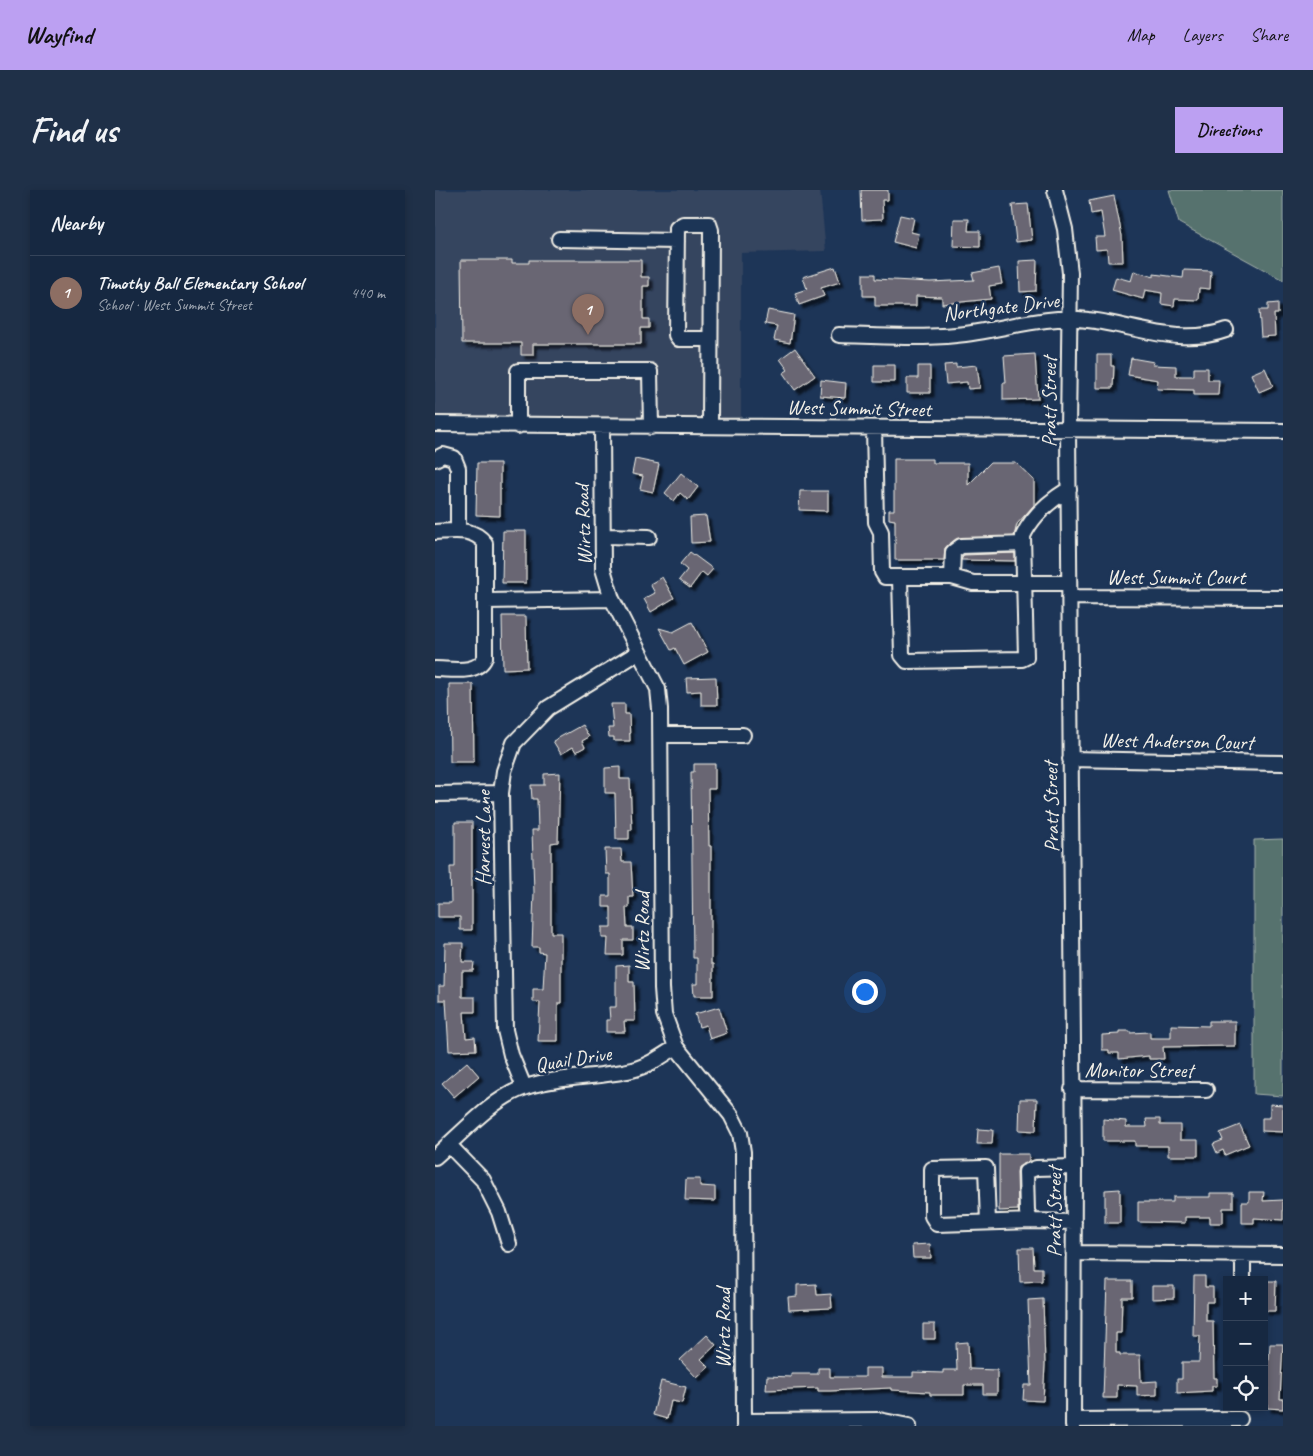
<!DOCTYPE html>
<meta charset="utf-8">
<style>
body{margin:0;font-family:Caveat,sans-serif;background:#1f3048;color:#f1f3f6}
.controls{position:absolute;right:15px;bottom:15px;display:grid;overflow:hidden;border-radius:0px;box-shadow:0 2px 8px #0003}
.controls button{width:45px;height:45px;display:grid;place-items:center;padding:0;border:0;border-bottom:1px solid #35445a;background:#162841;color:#f1f3f6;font:25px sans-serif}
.you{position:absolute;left:429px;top:801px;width:18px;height:18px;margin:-12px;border:4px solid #fff;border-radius:50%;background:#1a73e8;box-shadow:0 0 0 8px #1a73e833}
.badge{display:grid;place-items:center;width:32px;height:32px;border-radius:50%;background:#bca0f2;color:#fff;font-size:16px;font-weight:700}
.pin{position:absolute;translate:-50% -41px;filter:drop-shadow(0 1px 2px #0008)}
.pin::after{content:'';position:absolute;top:26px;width:18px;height:15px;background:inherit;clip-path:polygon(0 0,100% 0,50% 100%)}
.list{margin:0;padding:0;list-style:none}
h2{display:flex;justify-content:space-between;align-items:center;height:65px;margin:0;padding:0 20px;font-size:21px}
h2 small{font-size:16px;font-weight:400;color:#9ea6b1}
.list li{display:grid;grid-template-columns:32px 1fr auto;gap:15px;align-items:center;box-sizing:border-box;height:75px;padding:0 20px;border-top:1px solid #35445a}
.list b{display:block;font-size:19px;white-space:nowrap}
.list p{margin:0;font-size:16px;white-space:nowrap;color:#9ea6b1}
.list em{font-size:16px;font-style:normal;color:#9ea6b1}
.icon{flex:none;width:28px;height:28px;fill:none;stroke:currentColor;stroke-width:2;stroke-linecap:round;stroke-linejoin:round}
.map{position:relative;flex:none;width:848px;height:1236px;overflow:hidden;border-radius:0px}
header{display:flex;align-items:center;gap:30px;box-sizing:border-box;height:70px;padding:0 25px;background:#bca0f2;color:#111}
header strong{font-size:24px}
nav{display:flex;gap:28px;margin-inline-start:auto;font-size:18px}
.intro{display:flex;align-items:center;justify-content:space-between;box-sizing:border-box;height:120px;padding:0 30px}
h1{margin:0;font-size:35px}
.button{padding:12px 22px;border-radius:0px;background:#bca0f2;color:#111;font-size:18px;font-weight:700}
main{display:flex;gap:30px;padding:0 30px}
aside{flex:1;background:#162841;border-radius:0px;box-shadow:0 2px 8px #0003}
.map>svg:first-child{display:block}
.built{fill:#34445f}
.green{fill:#57726e;stroke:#a6b2ab}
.building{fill:#696673;stroke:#f4f1e8;filter:url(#shadow)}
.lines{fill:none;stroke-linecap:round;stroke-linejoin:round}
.minor-casing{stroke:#f4f1e8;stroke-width:18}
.minor{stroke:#1d3557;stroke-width:14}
.labels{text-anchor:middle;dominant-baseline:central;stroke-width:5;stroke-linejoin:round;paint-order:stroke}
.street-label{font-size:21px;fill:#f4f1e8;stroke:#1d3557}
</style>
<header>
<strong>Wayfind</strong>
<nav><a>Map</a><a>Layers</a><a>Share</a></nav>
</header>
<div class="intro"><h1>Find us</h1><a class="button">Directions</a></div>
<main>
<aside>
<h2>Nearby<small></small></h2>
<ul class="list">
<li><span class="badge" style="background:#8d6e63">1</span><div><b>Timothy Ball Elementary School</b><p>School · West Summit Street</p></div><em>440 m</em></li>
</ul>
</aside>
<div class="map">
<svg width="848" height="1236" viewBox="0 0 848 1236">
<defs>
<filter id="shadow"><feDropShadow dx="4" dy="4" stdDeviation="1" flood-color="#0009"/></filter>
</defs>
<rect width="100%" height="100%" fill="#1d3557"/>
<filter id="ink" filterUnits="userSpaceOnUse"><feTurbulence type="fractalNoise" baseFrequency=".02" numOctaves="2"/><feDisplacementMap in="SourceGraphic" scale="10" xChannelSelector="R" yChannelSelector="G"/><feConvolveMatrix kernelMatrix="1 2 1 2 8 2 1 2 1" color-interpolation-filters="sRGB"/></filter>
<g filter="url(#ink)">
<path class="built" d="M0,0H385L391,61L306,63V228L0,227Z"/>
<path class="green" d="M734,0H848V90L744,33Z
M848,649V906L819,904V650Z"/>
<path class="building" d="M426,0H453V10H447L448,29L427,30Z
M679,6L687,46L688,72H673L672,59L661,60L660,47H670L666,22L656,24L654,11Z
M593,14L597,50L581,52L577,15Z
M465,25L479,28L476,42L484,44L481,58L458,52Z
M519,29H534L533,41H545V57L518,56Z
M26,70H77V73H94V70H206V87H214V96H208V129H214V138H206V154H98V165H86V153H27Z
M602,70L601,101L585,102L584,71Z
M400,77L405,92L386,98L389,106L364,115L360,103L372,99L368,87Z
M564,78L567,94L554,96L556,109L507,114V107L481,106V116H440V106H428V84H440V89L495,92L539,90L537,83Z
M749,80L776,81L775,99L764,98L763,110L740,109L739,116L726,114L727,103L710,100L708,109L677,100L681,87L696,91L699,81L719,87V84L748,88Z
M843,113V124H839L840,146L826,147L824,120H833V114Z
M333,120L359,125L355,153L339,150L342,136L330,134Z
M360,158L380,186L360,200L348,183L353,180L345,169Z
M600,164L603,209L568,210V193H571L569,166Z
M662,165H676V176H679L678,198H662Z
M696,168L719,172L718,175L741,176V186H759V178H773V190H784L783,205H759V200L722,199L723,190L693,185Z
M521,174V177L542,175L545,198L533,199L532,192L511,194L509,175Z
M439,175H460V192H439Z
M483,176H495V203H472V188H483Z
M830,178L838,196L824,202L816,184Z
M386,190L411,193L410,208L385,206Z
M200,269L224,274L218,302L205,299L208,286L197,284Z
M459,269H498V273H533V295L555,273H581L599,290V315L582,334L579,346L521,349L510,358L509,370H460V330L454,329V320H459Z
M42,273H65V326L41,325Z
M246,283L263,297L253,310L245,303L239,311L230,303Z
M365,301H393V321L364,320Z
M271,326L275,352L256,353L255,327Z
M68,341H91V393H67Z
M255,362L278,379L272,386L267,382L255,398L244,390L252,380L245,374Z
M580,363V371L526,370L529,365Z
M227,387L239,408L216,422L209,409L220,403L215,394Z
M67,426H91L92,478L68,479Z
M257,432L273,462L249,475L240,458L236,460L224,438L238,442Z
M281,487L282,515H266V501L252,502L251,488Z
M14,494H38L39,572H15Z
M176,514H190V524H194L195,551H179V547H174L173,538H178Z
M147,535L154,547L147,551L150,557L141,562L138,557L126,564L118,551Z
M259,574H280V599H273L274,656H276V774H278V806H259L258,794H262V768H258L256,582H259Z
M185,577V589H195L197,640H194V649H181L180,603H170V578Z
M125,583L123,652L116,653V743H126V813H123V851H103L105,812H98V799H108L110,763L104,762V757H97L99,702L97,640H103L102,609H97L96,595H109V584Z
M20,632H37V740H25V727H3V713H16L15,677H20Z
M170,659H186L187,672H196L198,707H194V718H191L192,737H198V750H188V765H172L173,748H167V737H176V717H168V706H175V684H171Z
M10,753H28L27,772H39L38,781H27V807H40V822H29L31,848L40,847L41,860L14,861L11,810H4V796H9Z
M194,775V792H199L200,831H189L190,842H171V830H175L174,817H181V776Z
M284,817L292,843L275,849L271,835L264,837L260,824Z
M774,831H800V856L728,857L729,869H714V866L684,869V863H674V860H667V845L684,844V841H695V843L715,842V848H736V835L774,836Z
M32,872L44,886L19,907L7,893Z
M585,909H602L601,941L584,940Z
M835,914L848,915V942L827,941V928H835Z
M668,929L691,931V937H712L711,929H725V935H745V950H763V966H733V956H700V951H668Z
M805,935L814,955L790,965L788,960L782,963L778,954L788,950L785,943Z
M543,939L558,940L557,954H542Z
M564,964H594V972L583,977L582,982L583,1020L564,1021Z
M251,989H265V996L280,997V1011L250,1010Z
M685,999V1033H670V1000Z
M814,1002H829L828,1011L848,1010V1030L819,1028V1033H807V1012H814Z
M775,1003H798V1018H788V1033H775V1027H750V1033L703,1032V1012H738V1007H775Z
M495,1054L496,1068H478L477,1055Z
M584,1058H598L599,1078H607V1091L585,1092Z
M759,1086H770V1097H778V1112H771V1131H778L779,1188H782V1196H777V1201L742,1203V1189H747V1172H764L765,1146H758Z
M672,1091H697V1107H687L686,1143H681V1163H685V1165H705L706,1192L722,1191V1205L702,1206V1196L682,1195V1208H668Z
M829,1091H841L840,1121H829Z
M381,1094L382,1105L396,1104L397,1118L354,1120L353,1107L362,1106V1095Z
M717,1096H739V1108L717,1109Z
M608,1109L610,1175L608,1211L588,1210L589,1195H596L593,1110Z
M488,1134H500V1149H488Z
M272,1145L281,1155L266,1169L274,1177L262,1188L245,1170Z
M533,1152L534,1179L562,1180V1204H548V1195H529V1205H495V1202L456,1200V1198L395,1201H383V1198L331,1200L332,1186L356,1187V1184H383V1178H395V1187H430V1178H447V1187H478V1182L508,1183V1180H522L521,1153Z
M835,1154H848L845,1209H848V1219L832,1218L833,1185L829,1184V1170H834Z
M226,1191L251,1197L247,1213L236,1211L232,1229L218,1225Z"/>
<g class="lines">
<g class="minor-casing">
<path id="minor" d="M620,0L630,39L635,83L633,239L639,977L638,1236
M124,49L242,51
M404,145C442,146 483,149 521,145C566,141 608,124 653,130C700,135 744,157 791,140
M0,234L848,241
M83,236V181H215L216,237
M275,236L276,40L274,34H248L242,38L241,145L244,149H275
M167,237L168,379L177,409L223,499L225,519L227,798L229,824L241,857L296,925L305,943L308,962L309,1236
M439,238L441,332L446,342L447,382L450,387H517L538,393H634
M0,269L8,265L19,268L23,278V341
M0,342C18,341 38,337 50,353V467C43,485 16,479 0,479
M168,346L214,347
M517,387L518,362L526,356L588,354
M465,388L467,465L472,471L587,469L591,467L588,346C597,326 616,310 634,299
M634,407L848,408
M52,411L177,409
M226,545H308
M635,569L848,573
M0,604L66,603
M89,897L76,865L70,840L66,603L69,581L79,553L113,518L204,462
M637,899L771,900
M14,955L48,990L64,1022L74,1054
M0,967C25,945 59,907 91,897C125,886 162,888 197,880C213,876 227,866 241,857
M639,977L601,978L591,982L592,1022L596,1031L639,1032
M553,1032L551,978L497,979V1026L502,1034L596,1031
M639,1063L848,1065
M808,1090V1065
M638,1230L805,1229
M309,1231L444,1230L474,1236"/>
</g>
<use href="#minor" class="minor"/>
</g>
</g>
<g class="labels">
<g class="street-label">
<text transform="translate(566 117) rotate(-7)">Northgate Drive</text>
<text transform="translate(614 212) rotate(-90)">Pratt Street</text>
<text transform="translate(424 218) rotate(1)">West Summit Street</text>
<text transform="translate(148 335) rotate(-92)">Wirtz Road</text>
<text x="741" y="387">West Summit Court</text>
<text transform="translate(742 551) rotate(1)">West Anderson Court</text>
<text transform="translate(616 617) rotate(-91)">Pratt Street</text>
<text transform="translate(48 648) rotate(-90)">Harvest Lane</text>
<text transform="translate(207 742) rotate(-90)">Wirtz Road</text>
<text transform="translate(138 869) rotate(-9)">Quail Drive</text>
<text x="704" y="880">Monitor Street</text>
<text transform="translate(619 1022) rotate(-90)">Pratt Street</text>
<text transform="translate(288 1138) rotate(-90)">Wirtz Road</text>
</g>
</g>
</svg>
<div class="controls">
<button>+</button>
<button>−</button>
<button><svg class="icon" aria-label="locate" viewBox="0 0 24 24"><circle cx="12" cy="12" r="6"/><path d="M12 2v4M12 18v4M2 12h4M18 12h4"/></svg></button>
</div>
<div class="you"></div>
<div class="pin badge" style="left:153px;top:145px;background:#8d6e63">1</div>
</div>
</main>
